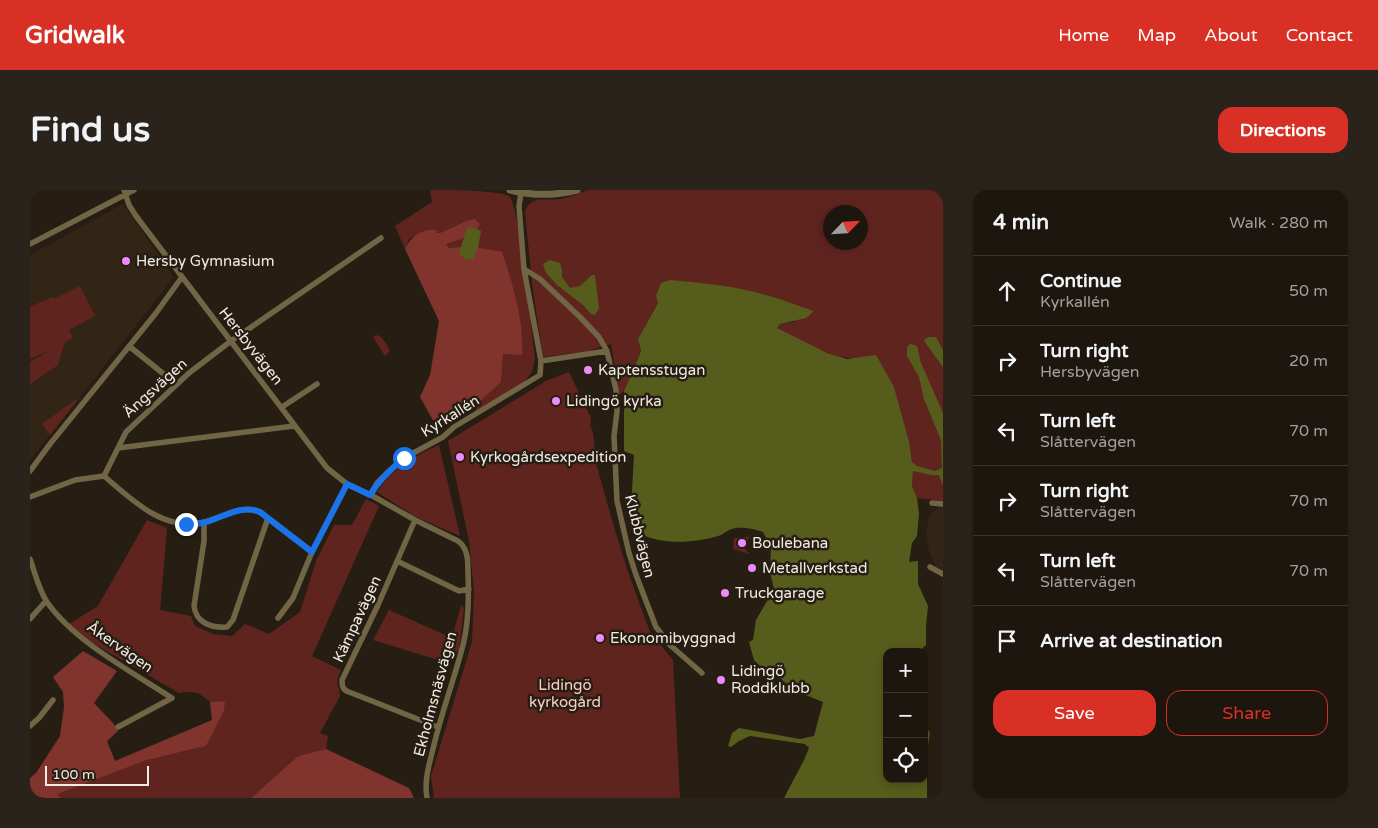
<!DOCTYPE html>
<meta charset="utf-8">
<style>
body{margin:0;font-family:"Varela Round",sans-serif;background:#2a231c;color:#f1f3f6}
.controls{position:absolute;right:15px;bottom:15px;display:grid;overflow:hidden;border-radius:10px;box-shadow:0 2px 8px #0003}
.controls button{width:45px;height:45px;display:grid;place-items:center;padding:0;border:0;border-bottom:1px solid #3b352e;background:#1d160e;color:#f1f3f6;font:25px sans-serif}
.compass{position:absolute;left:793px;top:15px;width:45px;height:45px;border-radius:50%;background:#1d160e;box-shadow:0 2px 8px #0003;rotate:65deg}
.scale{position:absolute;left:15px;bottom:12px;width:104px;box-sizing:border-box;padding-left:5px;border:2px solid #f1ebe3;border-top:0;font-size:14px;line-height:18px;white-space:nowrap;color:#f1ebe3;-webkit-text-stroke:4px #271e13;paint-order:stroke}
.stop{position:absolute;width:15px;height:15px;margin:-11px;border:4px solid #1a73e8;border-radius:50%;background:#fff}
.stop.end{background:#1a73e8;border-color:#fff;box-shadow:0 1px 5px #0008}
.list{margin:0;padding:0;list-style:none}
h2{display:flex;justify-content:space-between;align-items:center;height:65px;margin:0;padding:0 20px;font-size:21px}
h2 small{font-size:16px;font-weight:400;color:#a09f9e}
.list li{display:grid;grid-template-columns:32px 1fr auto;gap:15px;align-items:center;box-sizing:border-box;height:70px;padding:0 20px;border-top:1px solid #3b352e}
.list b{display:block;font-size:19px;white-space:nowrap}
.list p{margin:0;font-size:16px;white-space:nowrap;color:#a09f9e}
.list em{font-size:16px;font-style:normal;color:#a09f9e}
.actions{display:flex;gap:10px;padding:15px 20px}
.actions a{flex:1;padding:11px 0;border:1px solid #d93025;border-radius:15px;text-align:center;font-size:18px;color:#d93025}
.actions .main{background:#d93025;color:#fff}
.icon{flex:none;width:28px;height:28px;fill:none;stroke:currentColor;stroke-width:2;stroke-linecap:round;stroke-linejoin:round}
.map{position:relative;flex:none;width:913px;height:608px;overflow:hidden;border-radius:15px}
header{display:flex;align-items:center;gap:30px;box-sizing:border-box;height:70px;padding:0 25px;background:#d93025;color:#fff}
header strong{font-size:24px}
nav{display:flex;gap:28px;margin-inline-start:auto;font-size:18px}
.intro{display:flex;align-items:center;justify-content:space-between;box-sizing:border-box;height:120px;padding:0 30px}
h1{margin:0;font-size:35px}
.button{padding:12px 22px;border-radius:15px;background:#d93025;color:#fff;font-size:18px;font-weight:700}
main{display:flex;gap:30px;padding:0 30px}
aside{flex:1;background:#1d160e;border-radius:15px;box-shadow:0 2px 8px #0003}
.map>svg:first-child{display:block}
.built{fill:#332515}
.green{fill:#60241f;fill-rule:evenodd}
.forest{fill:#81342d}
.water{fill:#565c1c}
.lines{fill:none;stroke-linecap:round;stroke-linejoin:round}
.minor{stroke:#706646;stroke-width:5.5}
.tertiary{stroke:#706646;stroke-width:7}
.route{stroke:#1a73e8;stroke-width:6}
.poi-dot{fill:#ec8cfa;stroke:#271e13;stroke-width:2}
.labels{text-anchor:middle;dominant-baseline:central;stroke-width:5;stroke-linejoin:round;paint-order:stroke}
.poi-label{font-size:15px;fill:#f1ebe3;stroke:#271e13;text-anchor:start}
.street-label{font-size:15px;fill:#f1ebe3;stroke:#271e13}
.park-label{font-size:15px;fill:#fccdc6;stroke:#271e13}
</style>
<header>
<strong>Gridwalk</strong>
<nav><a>Home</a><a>Map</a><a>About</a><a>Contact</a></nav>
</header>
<div class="intro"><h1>Find us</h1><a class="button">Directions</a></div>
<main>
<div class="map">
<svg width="913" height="608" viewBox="0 0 913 608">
<rect width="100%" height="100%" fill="#271e13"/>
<path class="built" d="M93,14L144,87L0,270V65Z
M913,313V382L905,376L899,360L896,343L900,325Z"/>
<path class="green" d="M400,0C418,0 466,0 479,6C490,14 502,146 505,168L502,182L493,193L445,222L448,213L471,191L472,164L439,56L419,58L416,54L436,31L410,43L395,41L388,44L379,49L375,59L365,36L402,12Z
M558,0H913V311L887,308L882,296L883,277L879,251L864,197L829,168C800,170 773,151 747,138L750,134L763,132L784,121L762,115L737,105L669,93L627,106L628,113L608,149L611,160L594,201L589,205L581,154L558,161L513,167L502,94L495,21C503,4 515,12 530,9C539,8 549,3 558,0ZM801,22H831V52H801Z
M50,96L65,126L39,140L43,148L35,152L28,175L0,194V172L22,159L0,169V117L22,107L24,109Z
M346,145C353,146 357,155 360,161L355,166L343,147Z
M539,182L561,228L560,235L563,243L566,273L584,337L598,382L620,442L643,470L650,608H404L401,586L442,452L444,402L439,351L418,251L516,191Z
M51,206L20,245L12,234Z
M409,255L430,346L386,327L347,302C363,278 384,266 409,255Z
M336,309L349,316L282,466L311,480C304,494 309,493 310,506L290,543L298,546L296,559L268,566L221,608H31L26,604L117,570L176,556L195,511L180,512C168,501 165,501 149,503L61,452L39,434L68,416L117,330L137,338L130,420L161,426L165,436L183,444L202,446L215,434L239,444L270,422L286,371L304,335H322Z
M720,347L712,356L720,364L703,359L704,348Z
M431,415L434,418L429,460L422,467L405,469L343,450L359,420L422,448Z"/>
<path class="forest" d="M445,29L450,34L443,45L416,54L419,58L439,56L472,62C483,95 494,130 492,165L473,164L471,192L448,213L405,234L390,207L400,185L409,131L375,59C380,47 392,38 406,40L407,43H410L436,31Z
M53,461L87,481L64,513L83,533L88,541L77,551L85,571L182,530L180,512L195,511L194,520L176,556L117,570L27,604L31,608H0V588L6,583L30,546L34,517L33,502L23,487Z
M296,559L379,598L384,608H221L268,566Z"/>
<path class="water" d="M441,37L451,41L448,58L443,69C436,71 433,68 429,63L437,38Z
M519,70L530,73L532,80V87L540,98L550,96L562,85H565L569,118L565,125L561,124L553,115L527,95L516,83L513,74Z
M640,90C671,93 706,96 736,105C752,109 768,116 784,121L776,128L750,134L747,138L797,163L817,169L846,165L864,197L879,251L882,272L887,276L905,281L912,278L911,250L894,209L889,187L877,166V157L880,154L887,156L891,173L913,223V295L909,285C900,286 891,282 883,281L882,296L887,308L889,324L887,346L882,353L879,372L888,371V394L898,416L896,436V455L888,462H857V589H894V533L900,543L897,562V608H754L774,570L779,558L775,554L720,546L709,551L701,557L698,556L702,543L709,538L770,549L784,546L793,512L763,500L746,484L730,476L724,470L719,452L723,450L726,430L744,399L740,382L741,358L733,342C725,339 710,336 702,339C697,340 693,345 688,346C665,353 632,355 611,344L601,319L604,265L594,261V201L611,161L608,149L628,113L626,106L631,93Z
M901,147H906L913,160V177L894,151L896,148Z"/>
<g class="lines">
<path class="minor" d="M94,0L99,15L106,26L297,278L317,294L341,305L385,330L428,351C438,358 438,371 438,383C439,407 439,432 433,455C424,490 411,524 403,559C399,575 394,591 397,608
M0,54L104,0
M494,79L510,89L550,127L569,147L577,161L586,200L587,221L584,246L587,311L599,363L606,385L626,437L640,455L672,483
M99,156L146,194
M511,171L577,161
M252,217L287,194
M88,258L264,236
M0,281L20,254L126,123L152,87
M74,286C102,310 135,343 175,332C194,327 211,314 230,322L282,362L317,294
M341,305L347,293L359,281L374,268L413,247L424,237L510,185L511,171L494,79L489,16L491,3
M0,307L45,290L74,286L96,242L159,183L201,151L351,48
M902,313L913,314
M385,330L348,415L312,490C312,497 313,500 319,502L408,537
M174,333V351L164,416C166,433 181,438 197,437L203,430L238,328
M0,369C5,383 9,400 17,412C44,451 102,482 142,508L88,537
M367,371L429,401L439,399
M900,377L913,384
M248,428L263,408L282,362
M0,429L16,411
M0,536L9,528L23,510"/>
<path class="tertiary" d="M480,0C503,6 524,6 547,0"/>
</g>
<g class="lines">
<path class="route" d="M156,334C162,334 169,334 176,332C194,327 211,314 230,322L282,362L317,294L340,305C349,290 361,279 374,268"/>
</g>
<g class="poi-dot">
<circle cx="96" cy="71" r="5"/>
<circle cx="558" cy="180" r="5"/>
<circle cx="526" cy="211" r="5"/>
<circle cx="430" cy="267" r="5"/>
<circle cx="712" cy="353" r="5"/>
<circle cx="722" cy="378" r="5"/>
<circle cx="695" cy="403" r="5"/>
<circle cx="570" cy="448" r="5"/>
<circle cx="691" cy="490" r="5"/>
</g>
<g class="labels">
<g class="poi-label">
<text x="106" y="71">Hersby Gymnasium</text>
<text x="568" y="180">Kaptensstugan</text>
<text x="536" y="211">Lidingö kyrka</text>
<text x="440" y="267">Kyrkogårdsexpedition</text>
<text x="722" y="353">Boulebana</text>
<text x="732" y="378">Metallverkstad</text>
<text x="705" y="403">Truckgarage</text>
<text x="580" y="448">Ekonomibyggnad</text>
<text x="701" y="481">Lidingö<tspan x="701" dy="17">Roddklubb</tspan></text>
</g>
<g class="street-label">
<text transform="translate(221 156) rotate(52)">Hersbyvägen</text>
<text transform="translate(125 198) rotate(-42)">Ängsvägen</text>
<text transform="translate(420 226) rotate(-32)">Kyrkallén</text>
<text transform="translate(610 346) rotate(76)">Klubbvägen</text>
<text transform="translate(327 429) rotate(-65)">Kämpavägen</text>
<text transform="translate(90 457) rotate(35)">Åkervägen</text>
<text transform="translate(405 504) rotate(-75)">Ekholmsnäsvägen</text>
</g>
<g class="park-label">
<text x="535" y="495">Lidingö<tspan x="535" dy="17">kyrkogård</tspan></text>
</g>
</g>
</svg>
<div class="controls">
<button>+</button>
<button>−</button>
<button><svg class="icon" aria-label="locate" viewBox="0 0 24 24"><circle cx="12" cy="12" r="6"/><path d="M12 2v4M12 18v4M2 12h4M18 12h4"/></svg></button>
</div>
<svg class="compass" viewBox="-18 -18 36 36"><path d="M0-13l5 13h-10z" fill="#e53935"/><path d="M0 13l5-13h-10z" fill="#a09f9e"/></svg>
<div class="scale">100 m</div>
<div class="stop" style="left:374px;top:268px"></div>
<div class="stop end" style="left:156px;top:334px"></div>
</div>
<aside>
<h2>4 min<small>Walk · 280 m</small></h2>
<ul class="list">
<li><svg class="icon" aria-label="ahead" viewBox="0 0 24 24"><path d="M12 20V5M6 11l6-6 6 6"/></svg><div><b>Continue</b><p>Kyrkallén</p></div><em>50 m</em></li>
<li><svg class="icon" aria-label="right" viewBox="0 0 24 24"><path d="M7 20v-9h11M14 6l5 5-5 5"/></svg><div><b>Turn right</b><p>Hersbyvägen</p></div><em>20 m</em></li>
<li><svg class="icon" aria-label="left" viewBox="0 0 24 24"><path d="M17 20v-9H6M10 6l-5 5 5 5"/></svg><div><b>Turn left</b><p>Slåttervägen</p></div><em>70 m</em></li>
<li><svg class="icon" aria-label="right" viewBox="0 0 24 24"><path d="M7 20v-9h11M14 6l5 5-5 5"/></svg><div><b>Turn right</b><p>Slåttervägen</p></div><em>70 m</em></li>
<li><svg class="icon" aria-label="left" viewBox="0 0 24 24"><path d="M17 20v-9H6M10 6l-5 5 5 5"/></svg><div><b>Turn left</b><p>Slåttervägen</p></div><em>70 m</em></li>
<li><svg class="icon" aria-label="arrive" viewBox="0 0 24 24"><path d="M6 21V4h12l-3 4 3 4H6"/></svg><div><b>Arrive at destination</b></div></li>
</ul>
<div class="actions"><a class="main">Save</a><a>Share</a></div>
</aside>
</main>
